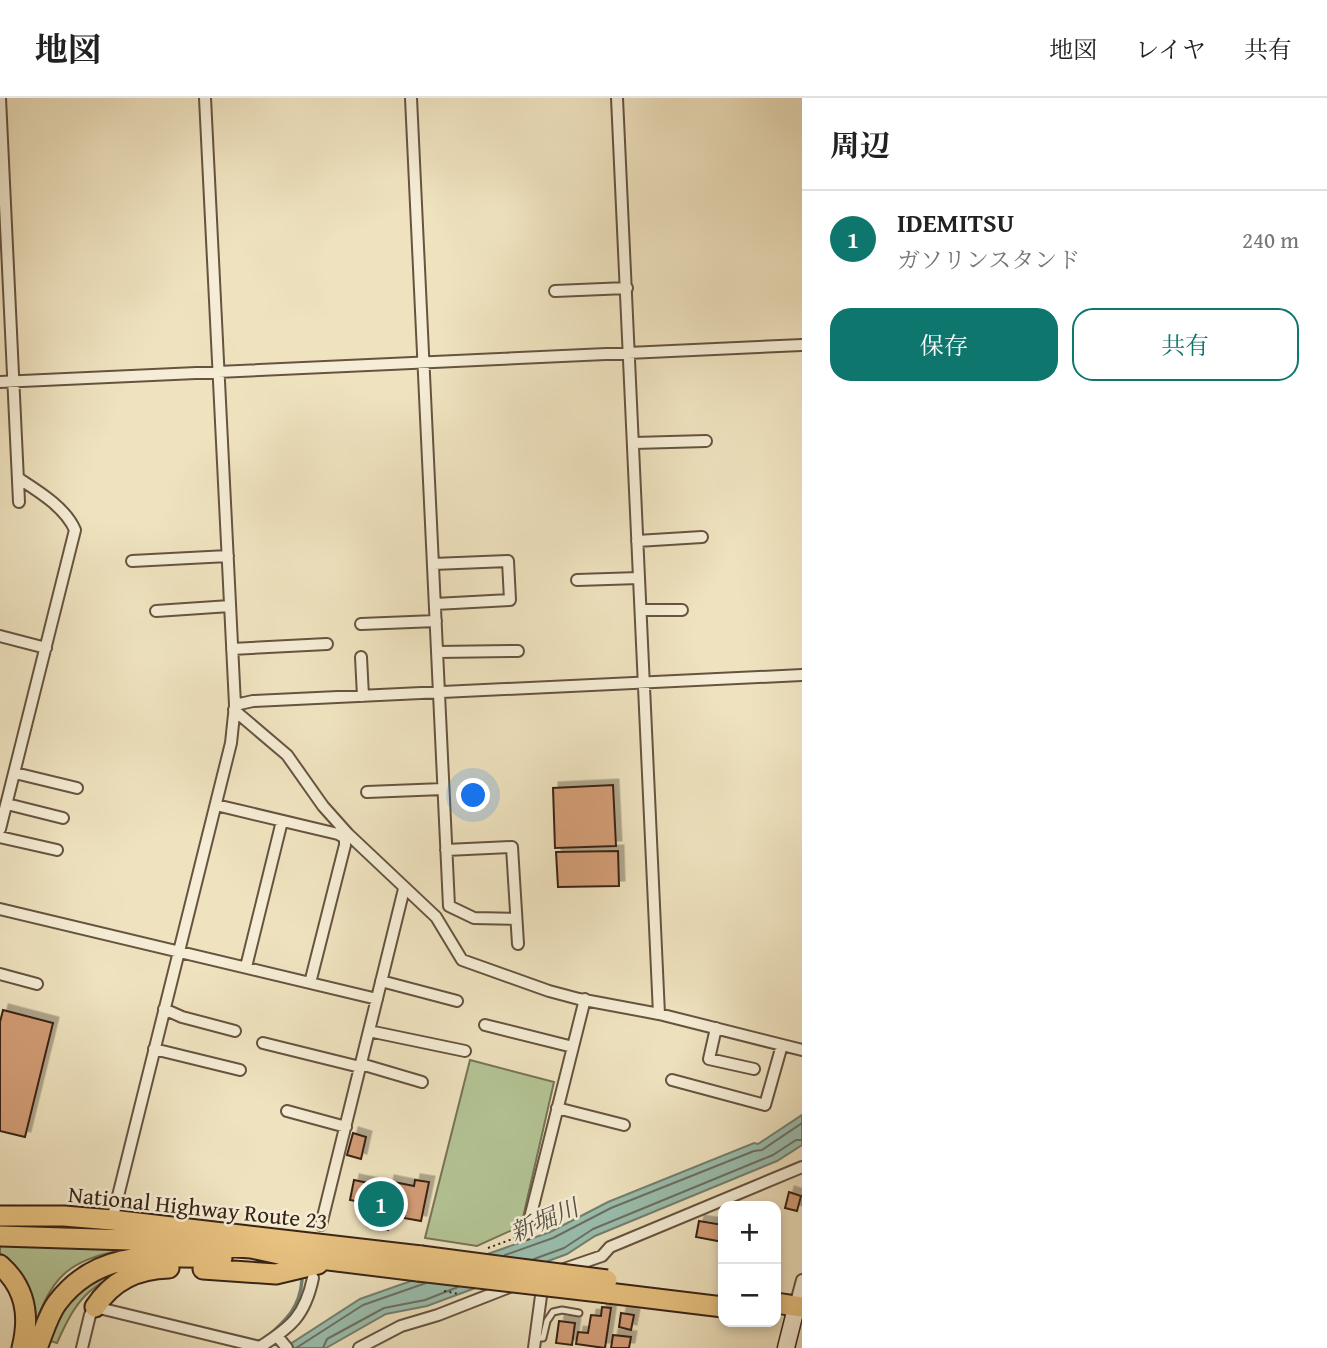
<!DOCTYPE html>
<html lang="ja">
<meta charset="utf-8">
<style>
body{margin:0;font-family:"Gentium Book Plus","Noto Serif JP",serif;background:#f6f6f6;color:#222}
.controls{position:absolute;right:21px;bottom:21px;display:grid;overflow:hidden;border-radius:14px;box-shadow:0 4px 10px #0003}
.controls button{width:63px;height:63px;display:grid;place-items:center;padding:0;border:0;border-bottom:2px solid #e0e0e0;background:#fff;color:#222;font:35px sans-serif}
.you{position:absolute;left:474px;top:698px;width:24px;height:24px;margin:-18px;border:5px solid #fff;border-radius:50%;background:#1a73e8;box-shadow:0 0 0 10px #1a73e833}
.badge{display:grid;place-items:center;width:46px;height:46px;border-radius:50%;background:#0f766e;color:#fff;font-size:23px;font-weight:700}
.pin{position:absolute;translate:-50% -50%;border:4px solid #fff;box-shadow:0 2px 7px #0006}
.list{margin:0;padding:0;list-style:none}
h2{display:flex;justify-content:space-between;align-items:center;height:91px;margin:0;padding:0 28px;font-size:30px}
h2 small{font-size:23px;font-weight:400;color:#767676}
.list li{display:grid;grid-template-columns:46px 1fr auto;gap:21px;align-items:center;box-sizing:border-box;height:98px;padding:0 28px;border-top:2px solid #e0e0e0}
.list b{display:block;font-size:26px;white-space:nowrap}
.list p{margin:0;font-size:23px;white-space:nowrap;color:#767676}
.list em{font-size:23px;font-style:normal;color:#767676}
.actions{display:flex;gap:14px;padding:21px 28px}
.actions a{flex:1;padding:16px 0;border:2px solid #0f766e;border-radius:21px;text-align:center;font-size:24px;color:#0f766e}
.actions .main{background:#0f766e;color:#fff}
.map{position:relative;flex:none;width:802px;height:1250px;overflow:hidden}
header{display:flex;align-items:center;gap:42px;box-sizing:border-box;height:98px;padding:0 35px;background:#fff;border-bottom:2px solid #e0e0e0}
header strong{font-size:33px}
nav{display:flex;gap:38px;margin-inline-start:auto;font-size:24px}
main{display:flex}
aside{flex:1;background:#fff}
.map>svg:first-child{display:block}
.green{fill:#b4c596;stroke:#767456;stroke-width:2}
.water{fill:#9abeae;stroke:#738071;stroke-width:2}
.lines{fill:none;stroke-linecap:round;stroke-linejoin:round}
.shore{stroke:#6a7062;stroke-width:2}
.stream{stroke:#738071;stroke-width:3.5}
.building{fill:#d49e77;stroke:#392316;stroke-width:2;filter:url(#shadow)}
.lane-casing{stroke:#665340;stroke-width:9}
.street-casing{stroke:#665340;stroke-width:14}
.secondary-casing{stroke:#392316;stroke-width:19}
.highway-casing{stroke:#392316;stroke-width:23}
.path{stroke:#392316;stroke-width:2;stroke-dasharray:2 3.5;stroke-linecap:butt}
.lane{stroke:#f5edd5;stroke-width:5}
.street{stroke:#f5edd5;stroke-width:10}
.secondary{stroke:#f5edd5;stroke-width:16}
.highway{stroke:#e8c280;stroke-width:19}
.highway-bridge-casing{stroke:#392316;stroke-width:23;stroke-linecap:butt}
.highway-bridge{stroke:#e8c280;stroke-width:19}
.labels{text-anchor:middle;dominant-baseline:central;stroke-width:5;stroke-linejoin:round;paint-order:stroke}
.street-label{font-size:23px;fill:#392316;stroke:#f5edd5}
.water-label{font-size:24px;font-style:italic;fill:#565244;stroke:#f5edd5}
</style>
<header>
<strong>地図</strong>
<nav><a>地図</a><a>レイヤ</a><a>共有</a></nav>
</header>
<main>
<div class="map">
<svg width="802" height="1250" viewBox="0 0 802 1250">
<defs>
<filter id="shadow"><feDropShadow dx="5.5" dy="-5.5" stdDeviation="0" flood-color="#0004"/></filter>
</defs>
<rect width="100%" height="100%" fill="#efe3bf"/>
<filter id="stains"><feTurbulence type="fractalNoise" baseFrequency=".00286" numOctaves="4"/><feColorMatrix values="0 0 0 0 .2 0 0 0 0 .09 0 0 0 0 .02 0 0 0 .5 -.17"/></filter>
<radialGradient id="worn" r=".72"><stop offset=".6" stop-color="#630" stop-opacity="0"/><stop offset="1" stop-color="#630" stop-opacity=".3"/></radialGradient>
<path class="green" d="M470,962L554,984L521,1128L477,1148L425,1140Z
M0,1141L123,1146L122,1152C66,1163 51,1180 33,1233C28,1204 28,1171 0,1155Z
M134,1168C88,1189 78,1198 57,1245L47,1242L61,1213L91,1180Z"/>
<path class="water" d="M802,1017V1047L777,1063L595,1138L567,1156L427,1208L386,1216L326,1250H284L360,1201L550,1134L608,1104L754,1045L758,1046Z"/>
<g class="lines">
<path class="shore" d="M505,1157L553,1140L611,1110L754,1053L762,1052L802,1025
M534,1161L564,1150L593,1131L773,1057L796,1042H802
M296,1250L363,1207L426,1185
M323,1250L327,1241L384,1210L425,1202L458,1189"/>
<path class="stream" d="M266,1240C286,1222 300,1210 302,1182"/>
</g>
<path class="building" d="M613,687L616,748L555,750L553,690Z
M618,753L619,788L558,789L556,754Z
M3,912L53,925L25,1039L0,1033V924Z
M353,1035L366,1039L361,1061L347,1057Z
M354,1082L388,1089L389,1083L414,1088L415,1082L429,1084L421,1123L404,1120L406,1112L392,1109L388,1132L367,1128L371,1106L350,1102Z
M789,1094L801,1098L797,1113L785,1110Z
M699,1123L723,1127V1144L696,1139Z
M602,1209L611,1210L605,1250L576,1246L578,1234L588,1235L591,1217L601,1218Z
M621,1215L634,1217L631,1232L619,1229Z
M559,1223L575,1225L572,1247L556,1245Z
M613,1237L631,1239L629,1250H611Z"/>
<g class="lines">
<g class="lane-casing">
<path id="lane" d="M535,1240H543L547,1223L553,1214L562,1212L579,1215"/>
</g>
<g class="street-casing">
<path id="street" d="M0,0L19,404
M411,0L449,808L474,820L516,821
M617,0L659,916
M555,193L627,190
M0,284L802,247
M634,345L706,343
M637,443L702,439
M132,463L228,458
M433,466L508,463L510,502L435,506
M577,482L639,480
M641,512H682
M156,513L230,508
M361,526L436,523
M0,538L46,550
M232,551L327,546
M437,554L518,553
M361,559L363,598
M235,607L253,603L802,577
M234,612L287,657L323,708L348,736L436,819L462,862L549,893L579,901L659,916L802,952
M15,675L77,690
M367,694L443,691
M7,706L63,720
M216,707L338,736L345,740
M0,731L75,432C65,409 38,393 18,380
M0,739L57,752
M446,752L512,749L518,846
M0,811L377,901
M246,869L282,723
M0,876L37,886
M381,883L457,903
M310,885L345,747V740L348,736
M164,911L182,919L235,933
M485,927L573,949
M716,930L709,961L754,971
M369,933L465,953
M263,945L360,969
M154,951L240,972
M361,966L422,984
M672,982L765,1007L782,947
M557,1010L624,1027
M287,1013L346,1029
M112,1122L231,645L235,607L205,0
M321,1127L404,791
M526,1136L585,901
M561,1172L602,1158L610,1149L802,1069
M795,1208L802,1182
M277,1238L287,1250
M82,1250L90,1217L95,1209L260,1249C291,1229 305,1218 313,1180
M359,1250L401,1228L438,1217L512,1188
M534,1250L543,1183"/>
</g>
<g class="secondary-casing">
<path id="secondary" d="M786,1250L794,1218L795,1208"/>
</g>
<g class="highway-casing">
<path id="highway" d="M0,1118H64L112,1122L421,1158
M0,1138L129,1142L251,1150L279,1156L418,1173
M0,1167C26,1190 30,1218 22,1250
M203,1171L276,1176L318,1166
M608,1195L723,1209
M776,1205L802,1209
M95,1209C113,1182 137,1171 169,1170
M37,1250C43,1236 48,1217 57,1205C99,1149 160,1159 222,1160"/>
</g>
<path class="path" d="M488,1150L515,1140
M444,1193L459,1196"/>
<use href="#lane" class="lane"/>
<use href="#street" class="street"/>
<use href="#secondary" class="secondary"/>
<use href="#highway" class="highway"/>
<g class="highway-bridge-casing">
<path id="highway-bridge" d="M421,1158L607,1182
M418,1173L608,1195"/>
</g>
<use href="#highway-bridge" class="highway-bridge"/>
</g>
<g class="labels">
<g class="street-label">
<text transform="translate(198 1109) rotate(6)">National Highway Route 23</text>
</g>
<g class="water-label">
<text transform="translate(544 1122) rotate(-23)">新堀川</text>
</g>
</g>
<rect width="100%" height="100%" filter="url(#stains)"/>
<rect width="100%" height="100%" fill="url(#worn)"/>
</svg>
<div class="controls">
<button>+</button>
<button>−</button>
</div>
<div class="you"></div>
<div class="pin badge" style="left:381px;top:1106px">1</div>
</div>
<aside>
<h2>周辺<small></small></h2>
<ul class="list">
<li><span class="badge">1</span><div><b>IDEMITSU</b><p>ガソリンスタンド</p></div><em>240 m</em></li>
</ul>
<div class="actions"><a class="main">保存</a><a>共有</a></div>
</aside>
</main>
